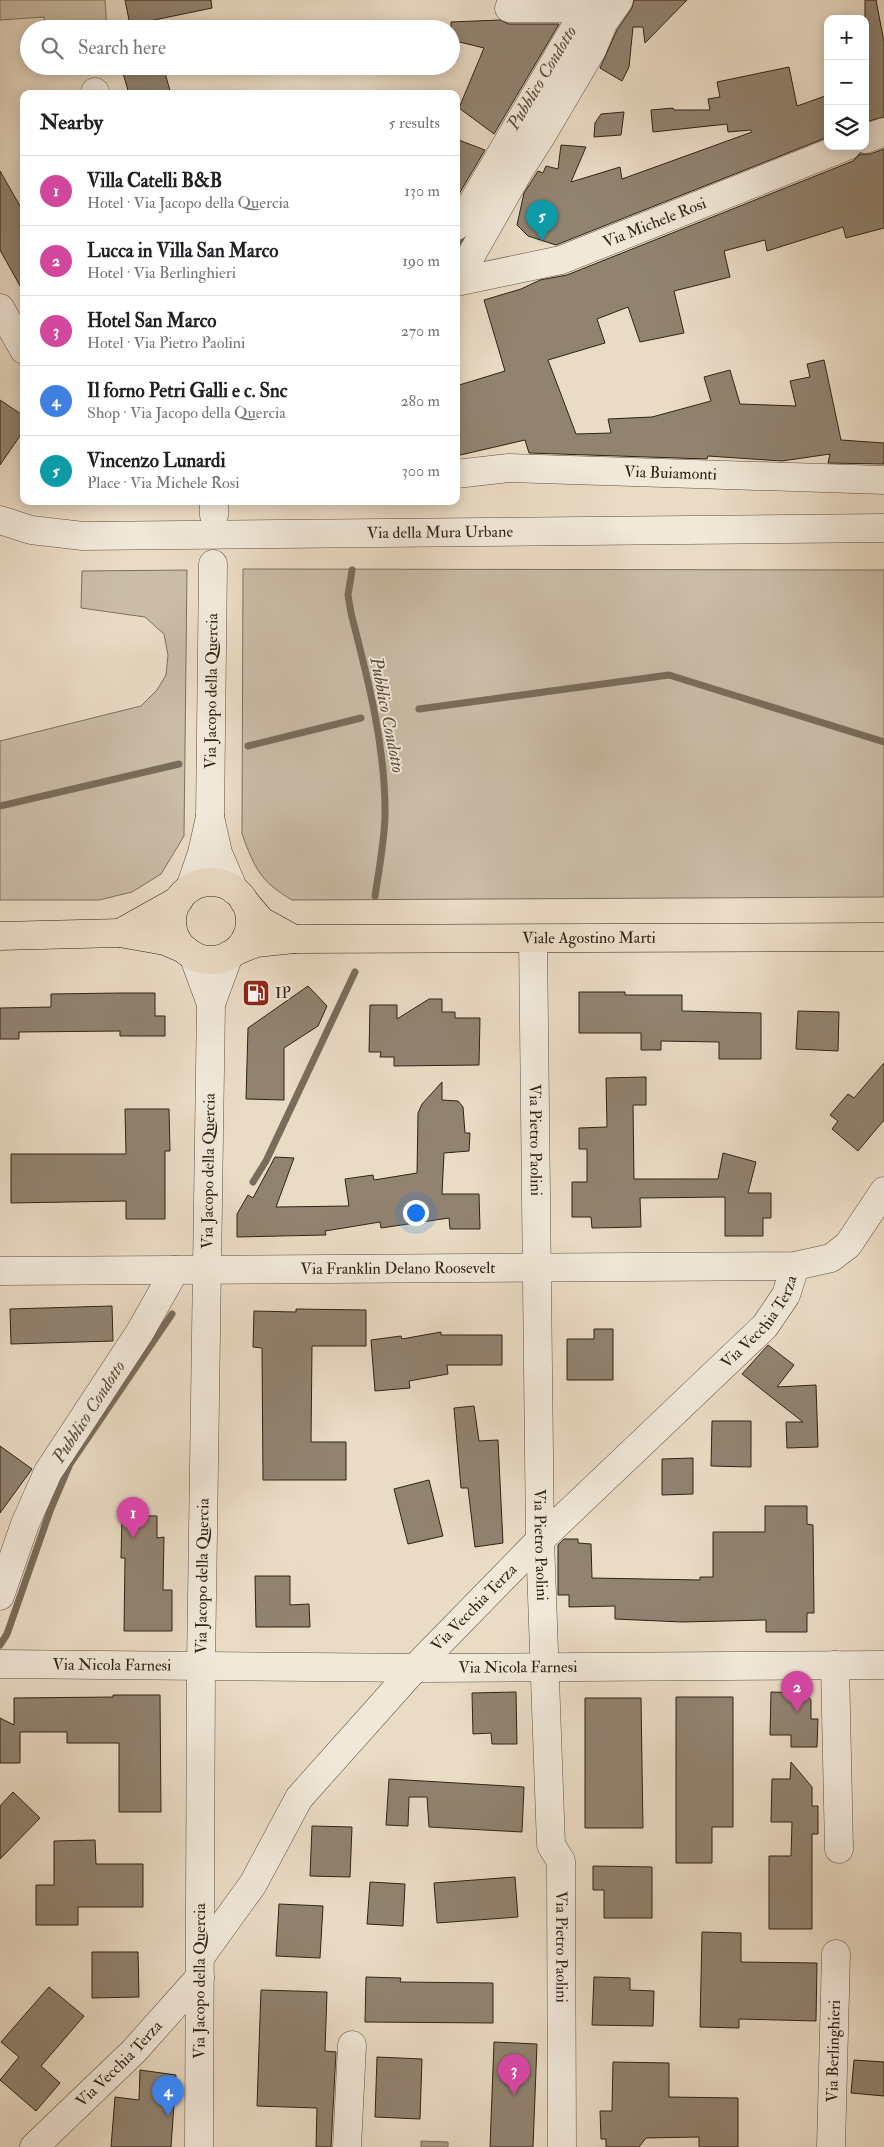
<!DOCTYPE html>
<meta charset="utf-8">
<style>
body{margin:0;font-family:"IM FELL Double Pica",serif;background:#f6f6f6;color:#202124}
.controls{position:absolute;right:15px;top:15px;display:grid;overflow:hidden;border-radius:10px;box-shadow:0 2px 12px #0003}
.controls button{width:45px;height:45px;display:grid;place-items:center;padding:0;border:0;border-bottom:1px solid #e0e0e0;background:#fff;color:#202124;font:25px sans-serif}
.you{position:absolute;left:415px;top:1212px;width:18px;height:18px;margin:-12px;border:4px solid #fff;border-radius:50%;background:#1a73e8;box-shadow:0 0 0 8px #1a73e833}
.badge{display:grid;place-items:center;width:32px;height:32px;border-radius:50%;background:#ea580c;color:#fff;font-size:16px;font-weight:700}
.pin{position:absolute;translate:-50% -41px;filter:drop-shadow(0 1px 2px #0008)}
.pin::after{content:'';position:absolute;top:26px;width:18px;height:15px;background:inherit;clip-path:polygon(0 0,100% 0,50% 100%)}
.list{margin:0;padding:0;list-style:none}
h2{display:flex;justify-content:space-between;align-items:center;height:65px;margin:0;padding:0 20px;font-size:21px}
h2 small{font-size:16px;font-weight:400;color:#757577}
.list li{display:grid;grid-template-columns:32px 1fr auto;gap:15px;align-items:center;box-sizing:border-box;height:70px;padding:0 20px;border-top:1px solid #e0e0e0}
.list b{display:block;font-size:19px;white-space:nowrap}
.list p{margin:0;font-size:16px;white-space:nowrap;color:#757577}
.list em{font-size:16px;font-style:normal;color:#757577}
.icon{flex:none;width:28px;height:28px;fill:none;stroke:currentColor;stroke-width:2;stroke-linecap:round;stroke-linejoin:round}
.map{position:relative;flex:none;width:884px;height:2147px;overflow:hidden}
.search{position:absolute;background:#fff;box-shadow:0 2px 12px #0003;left:20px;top:20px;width:440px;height:55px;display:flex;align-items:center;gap:12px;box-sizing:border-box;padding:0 18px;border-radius:28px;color:#757577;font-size:19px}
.panel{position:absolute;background:#fff;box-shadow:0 2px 12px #0003;left:20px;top:90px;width:440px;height:415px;border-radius:10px}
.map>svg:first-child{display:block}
.green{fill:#cabca6;stroke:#7d705e}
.water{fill:#ab9c88;stroke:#7a6c5a}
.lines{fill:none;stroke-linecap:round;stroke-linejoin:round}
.stream{stroke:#7a6c5a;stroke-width:7}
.building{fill:#918370;stroke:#302315}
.minor-casing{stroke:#5e5141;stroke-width:29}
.major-casing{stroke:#302315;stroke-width:29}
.minor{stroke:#f1e8d9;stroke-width:28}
.major{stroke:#eadbc4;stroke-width:28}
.labels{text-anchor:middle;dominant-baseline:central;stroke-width:4;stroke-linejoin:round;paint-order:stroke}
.street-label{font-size:16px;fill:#302315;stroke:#f1e8d9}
.poi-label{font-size:16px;fill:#302315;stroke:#f1e8d9;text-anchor:start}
.water-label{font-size:18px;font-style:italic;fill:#5b4d3d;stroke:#f1e8d9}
</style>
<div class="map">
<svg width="884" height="2147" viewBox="0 0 884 2147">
<rect width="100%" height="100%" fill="#eadbc4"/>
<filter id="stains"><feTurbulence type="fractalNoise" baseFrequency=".004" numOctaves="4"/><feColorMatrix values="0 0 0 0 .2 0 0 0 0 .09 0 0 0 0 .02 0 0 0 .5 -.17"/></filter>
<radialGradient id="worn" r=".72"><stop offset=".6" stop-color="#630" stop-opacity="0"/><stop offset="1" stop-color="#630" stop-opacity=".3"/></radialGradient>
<path class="green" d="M0,0H105L107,29H45L44,17L0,20Z
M243,569L884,570V897L292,900C260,881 255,869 242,834Z
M187,570L184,836L161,874L132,892L99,900H0V741L141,706L157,690L166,675L168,655L164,634L145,617L81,608L82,571Z"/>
<path class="water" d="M421,2141L448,2142V2147H421Z"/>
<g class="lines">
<path class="stream" d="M456,246L466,232
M352,570L348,595L351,613C368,679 386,748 385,817C384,843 379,870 375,896
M419,709L669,675L884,742
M248,746L361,718
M0,806L179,764
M253,1182L266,1161L355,972
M0,1645L7,1634L50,1511L70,1464L172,1314"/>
</g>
<path class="building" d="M125,0H211L212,8L130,25Z
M634,0H687L645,43L643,27H633L629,67L622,81L600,68L617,30L632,8Z
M865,0H876L884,42V117L865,122Z
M500,20L509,24H559L494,134L459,108L484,48L451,40V22Z
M146,66H163L171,94H129L123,73Z
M789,67L797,106L828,95V137L556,245L528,236L517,225L524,193L538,171L543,173L546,166L558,169L561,145L586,147L571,182L620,167L622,179L752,132L751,130L728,132L727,124L653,132L651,110L673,108L674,110H710L708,99L720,97L717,82Z
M624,112L621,135L594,137L595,123L601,114Z
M456,139L485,150L456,199Z
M884,149V228L846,238L843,227L767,251L765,240L724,251L730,277L674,291L684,333L640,342L628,307L597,319L605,343L548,360L576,434L611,433L608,419L652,417L711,401L704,377L730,370L740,404L796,406L790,381L810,377L807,364L824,360L841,440L884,443V464L828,463L830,454L782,461L708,456L707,459L529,453L525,440L456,456V386L505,371L484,300L521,289L540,280L567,275L853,161L860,154H870Z
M0,171L24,213V293L0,250Z
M0,400L24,416V430L0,465Z
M308,986L327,1006L318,1026L284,1048V1100L246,1099L248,1028Z
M579,992H625V995H682V1011L761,1013V1059H719V1042L661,1041V1050H641V1033H579Z
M120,993H155V1016H165V1036H120V1031L19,1032V1039H0V1008L51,1007V994Z
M429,999H442V1012H455V1018H480L479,1065L394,1066V1057H380L381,1052H369L370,1005H397V1019Z
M798,1011L839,1012L838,1051L796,1049Z
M884,1063V1120L858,1151L832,1129L838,1121L830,1115L848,1094L854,1098Z
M646,1077V1105H633L634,1179H718L723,1153L756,1162L748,1193H771V1218H763V1236H725V1197L640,1198L641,1227L592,1228L591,1217H572V1182H587V1149H579V1128L607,1127L606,1078Z
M442,1082V1100L458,1101L463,1107L465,1133H470L469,1151L444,1153L442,1194H479L480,1229H450L449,1218L381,1228L380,1222L325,1231L326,1235L237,1237V1214L248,1195L253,1198L275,1157L294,1158L276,1207L349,1206L345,1179L373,1175L374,1180L417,1173L418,1113L422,1104Z
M125,1109H169L170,1151H165V1219H126V1201L11,1203V1154H126Z
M112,1306L113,1341L11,1344L10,1309Z
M296,1309L366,1310V1346H312L311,1442H346V1480H263L262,1348L253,1347L254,1311L296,1312Z
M594,1329H613V1380H567V1339H594Z
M441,1332V1335H502V1365H447L448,1374L409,1381L410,1388L375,1391L371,1340L401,1336L402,1339Z
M768,1345L794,1365L777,1387L816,1385L818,1447L787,1448L786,1422H803L742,1374Z
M474,1406L479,1441L498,1440L503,1543L475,1547L468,1488H461L454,1408Z
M712,1421H751V1467L711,1466Z
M0,1446L32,1469L0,1513Z
M693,1458V1494L662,1495V1459Z
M429,1480L443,1536L408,1544L394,1489Z
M765,1506H807V1524L813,1525L814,1613H807V1632H766V1620L682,1622L615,1619V1606L569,1607V1595H558V1545L564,1539H578V1543L591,1544L592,1578L700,1580V1577H713V1532H765Z
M122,1515L157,1516V1538L164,1537L163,1590H172V1631H124L125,1558H121Z
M255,1576H290V1605L309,1604L310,1627H256Z
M516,1692L517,1744H492L491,1733L473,1734L472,1693Z
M771,1692L805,1693L811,1700V1719H818L817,1747H791V1735H770Z
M113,1695H160L161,1812H119V1743H67V1732H20V1763H0V1718L14,1725V1698L113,1697Z
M676,1697H733V1827H712V1863H676Z
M585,1698H641L643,1828H585Z
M791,1762L812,1787V1806H818V1834H812V1929H769V1856H791L792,1822H771L772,1779H790Z
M389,1779L524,1787L522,1832L429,1827L427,1797H409L408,1826L386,1825Z
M13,1792L40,1818L0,1859V1806Z
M312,1826L352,1827L350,1877L310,1876Z
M95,1840L96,1864H143V1907H78V1925H36V1885H54V1841Z
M593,1866L652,1867V1918H604V1890H593Z
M515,1877L518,1917L437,1923L434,1883Z
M370,1882L405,1884L403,1926L367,1924Z
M279,1904L323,1906L320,1958L276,1956Z
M702,1932L741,1933V1962L817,1963L816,2021L739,2019V2028L700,2027Z
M92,1952H138L139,1997L92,1998Z
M366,1977L401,1978L400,1982L493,1983V2023L365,2022Z
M594,1977L630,1978V1990L654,1991L653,2026L592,2025Z
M49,1987L84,2016L41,2066L60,2083L36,2111L0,2080L19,2057L1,2042Z
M261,1990L327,1992L325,2051L336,2052L331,2147H316L317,2108L257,2106Z
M494,2042L537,2044L533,2147H490Z
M377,2057L422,2059L420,2119L375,2117Z
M854,2060L884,2062V2096L851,2093Z
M613,2062L669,2063V2097L738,2098V2147H699V2137L646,2138L639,2147H606V2139H601L600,2111H612Z
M140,2070L176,2075L171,2147H111L115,2097L139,2100Z"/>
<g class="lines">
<g class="minor-casing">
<g id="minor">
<path d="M509,8H586"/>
<path d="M95,92V94"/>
<path d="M865,139L884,132"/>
<path d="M456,226L467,212L591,0"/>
<path id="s1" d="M456,282L561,260L847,146"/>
<path d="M456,282L519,171L542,135L592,50L603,23L619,0"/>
<path d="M0,308L24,350"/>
<path id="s2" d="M456,474L509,468L884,480"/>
<path d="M214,501V515"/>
<path id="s3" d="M0,520L31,530L83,536L884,528"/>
<path id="s4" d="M210,817L213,564"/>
<path d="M190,888L202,853L210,817L218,853L234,890"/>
<path id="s5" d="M533,939L540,1540L551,1845L561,1861L562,2147"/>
<path d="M193,955L211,1004L229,955"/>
<path id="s6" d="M0,1271L795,1266L831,1258L848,1245L884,1191"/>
<path d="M0,1596L25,1524L48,1472L140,1332L175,1270"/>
<path id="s7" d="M0,1664L424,1668L884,1665"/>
<path d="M835,1665L839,1849"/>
<path id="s8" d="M201,1956L253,1884L299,1798L415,1668L540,1540L765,1326L786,1295L795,1266"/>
<path id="s9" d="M34,2147L134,2051L200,1977"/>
<path id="s10" d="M199,2147L201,1664L211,1004"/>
<path d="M347,2147L352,2045"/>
<path id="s11" d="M831,2147L836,1954"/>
</g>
</g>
<g class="major-casing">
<g id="major">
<circle cx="211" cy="921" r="39"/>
<path d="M179,900L120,933L165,941L186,950"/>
<path d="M0,936L120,933"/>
<path id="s12" d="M294,939L884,937"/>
<path d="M236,951L256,943L294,939L261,921L244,901"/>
</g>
</g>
<use href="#minor" class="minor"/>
<use href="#major" class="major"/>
</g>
<defs>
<g id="fuel-square" transform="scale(1.4375)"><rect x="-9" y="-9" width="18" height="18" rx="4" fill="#8f2418" stroke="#f1e8d9"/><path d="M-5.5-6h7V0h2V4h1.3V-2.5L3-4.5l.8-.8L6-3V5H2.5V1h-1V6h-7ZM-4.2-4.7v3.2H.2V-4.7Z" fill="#fff"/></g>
</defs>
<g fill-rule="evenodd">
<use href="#fuel-square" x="256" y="993"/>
</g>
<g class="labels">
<g class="street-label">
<text stroke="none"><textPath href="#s1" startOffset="208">Via Michele Rosi</textPath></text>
<text stroke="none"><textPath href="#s2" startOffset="215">Via Buiamonti</textPath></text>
<text stroke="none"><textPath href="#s3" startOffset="442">Via della Mura Urbane</textPath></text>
<text stroke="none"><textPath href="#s4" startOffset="126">Via Jacopo della Quercia</textPath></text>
<text stroke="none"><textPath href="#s12" startOffset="295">Viale Agostino Marti</textPath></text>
<text stroke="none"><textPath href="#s5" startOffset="201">Via Pietro Paolini</textPath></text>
<text stroke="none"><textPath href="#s10" startOffset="976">Via Jacopo della Quercia</textPath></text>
<text stroke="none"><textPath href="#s6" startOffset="398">Via Franklin Delano Roosevelt</textPath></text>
<text stroke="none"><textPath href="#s8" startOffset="850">Via Vecchia Terza</textPath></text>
<text stroke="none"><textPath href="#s5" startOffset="606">Via Pietro Paolini</textPath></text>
<text stroke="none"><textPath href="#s10" startOffset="571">Via Jacopo della Quercia</textPath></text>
<text stroke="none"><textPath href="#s8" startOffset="445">Via Vecchia Terza</textPath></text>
<text stroke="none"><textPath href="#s7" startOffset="112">Via Nicola Farnesi</textPath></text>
<text stroke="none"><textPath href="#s7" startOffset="518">Via Nicola Farnesi</textPath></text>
<text stroke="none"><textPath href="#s5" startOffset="1011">Via Pietro Paolini</textPath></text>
<text stroke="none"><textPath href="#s10" startOffset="166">Via Jacopo della Quercia</textPath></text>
<text stroke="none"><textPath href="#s11" startOffset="96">Via Berlinghieri</textPath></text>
<text stroke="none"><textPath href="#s9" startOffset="119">Via Vecchia Terza</textPath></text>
</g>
<g class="poi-label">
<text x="275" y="993">IP</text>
</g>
<g class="water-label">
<text transform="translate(542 78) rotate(-59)">Pubblico Condotto</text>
<text transform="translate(387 715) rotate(79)">Pubblico Condotto</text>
<text transform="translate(89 1412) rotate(-57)">Pubblico Condotto</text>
</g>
</g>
<rect width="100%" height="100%" filter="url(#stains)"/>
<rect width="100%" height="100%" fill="url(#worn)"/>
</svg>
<div class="controls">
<button>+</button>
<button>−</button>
<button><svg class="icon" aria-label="layers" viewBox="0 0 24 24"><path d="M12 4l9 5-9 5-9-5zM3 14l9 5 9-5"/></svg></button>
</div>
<div class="you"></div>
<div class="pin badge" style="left:133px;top:1538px;background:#d1479c">1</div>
<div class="pin badge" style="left:797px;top:1712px;background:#d1479c">2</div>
<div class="pin badge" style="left:514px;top:2095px;background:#d1479c">3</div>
<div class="pin badge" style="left:168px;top:2116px;background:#3f7fe0">4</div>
<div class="pin badge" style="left:542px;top:241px;background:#0f9aa8">5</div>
<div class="search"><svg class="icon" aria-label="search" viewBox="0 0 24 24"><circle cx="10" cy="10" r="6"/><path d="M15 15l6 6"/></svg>Search here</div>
<section class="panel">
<h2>Nearby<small>5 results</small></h2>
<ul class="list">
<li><span class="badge" style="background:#d1479c">1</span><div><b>Villa Catelli B&amp;B</b><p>Hotel · Via Jacopo della Quercia</p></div><em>130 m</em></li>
<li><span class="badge" style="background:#d1479c">2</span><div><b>Lucca in Villa San Marco</b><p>Hotel · Via Berlinghieri</p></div><em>190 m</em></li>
<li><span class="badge" style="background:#d1479c">3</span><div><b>Hotel San Marco</b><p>Hotel · Via Pietro Paolini</p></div><em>270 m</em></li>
<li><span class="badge" style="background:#3f7fe0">4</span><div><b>Il forno Petri Galli e c. Snc</b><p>Shop · Via Jacopo della Quercia</p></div><em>280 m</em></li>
<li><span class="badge" style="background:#0f9aa8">5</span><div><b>Vincenzo Lunardi</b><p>Place · Via Michele Rosi</p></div><em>300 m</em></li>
</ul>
</section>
</div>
